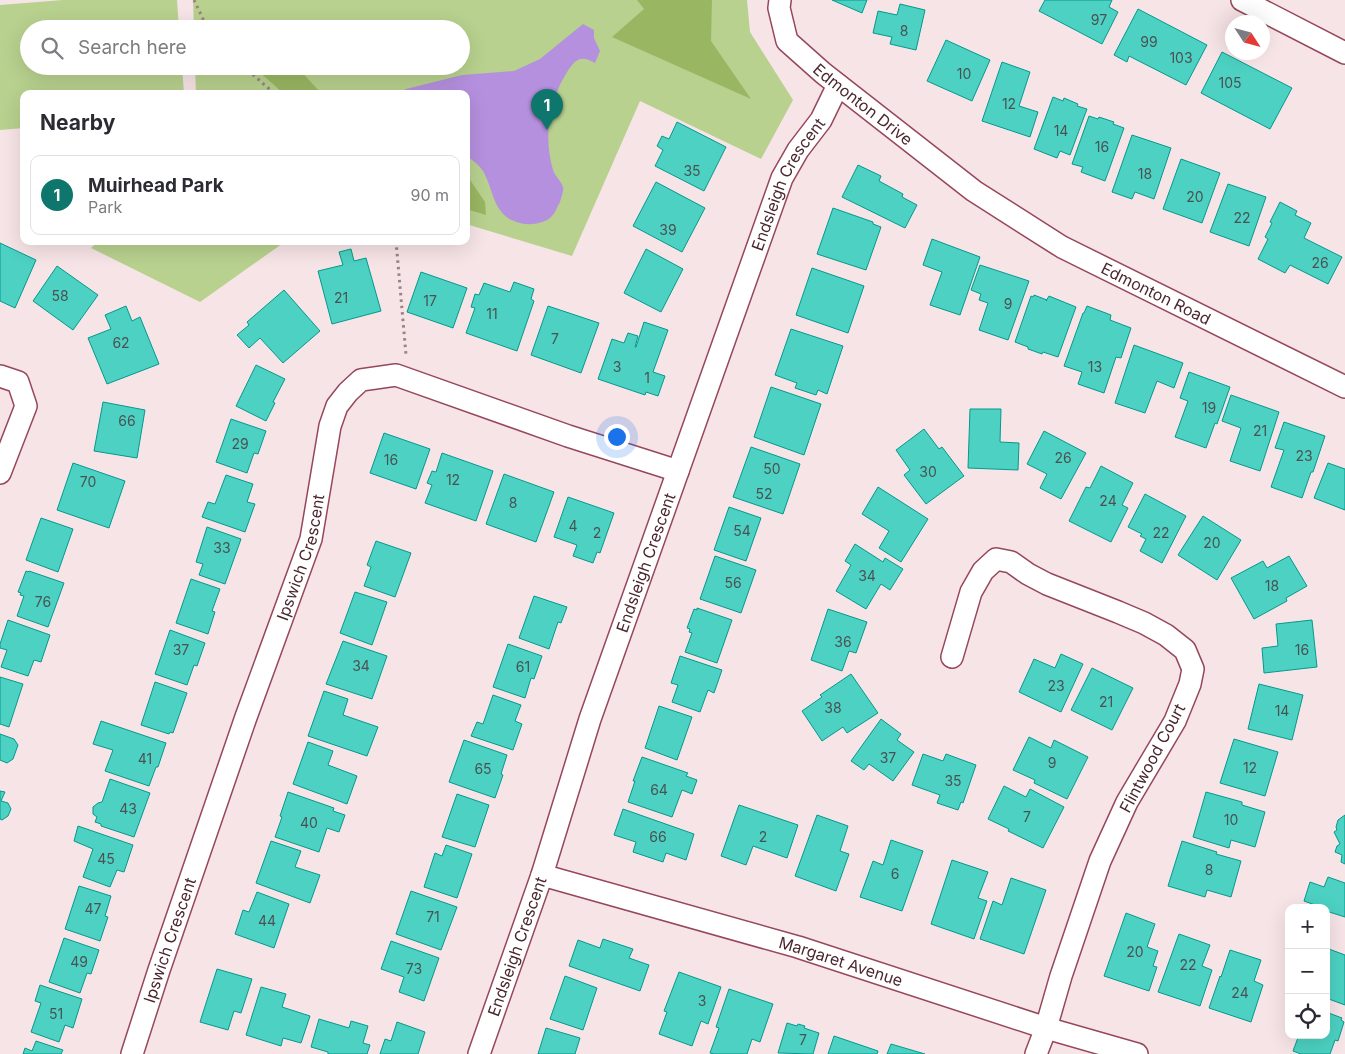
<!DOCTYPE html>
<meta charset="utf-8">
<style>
body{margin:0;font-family:Inter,sans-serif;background:#f2f2f3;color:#2b2b33}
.controls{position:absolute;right:15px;bottom:15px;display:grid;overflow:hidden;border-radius:10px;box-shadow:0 5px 20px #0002}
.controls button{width:45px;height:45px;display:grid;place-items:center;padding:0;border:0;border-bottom:1px solid #e1e1e2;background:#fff;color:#2b2b33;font:25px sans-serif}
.compass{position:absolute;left:1225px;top:15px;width:45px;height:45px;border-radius:50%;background:#fff;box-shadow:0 5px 20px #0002;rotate:126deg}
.you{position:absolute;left:616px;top:436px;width:18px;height:18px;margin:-12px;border:4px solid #fff;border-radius:50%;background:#1a73e8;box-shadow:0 0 0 8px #1a73e833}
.badge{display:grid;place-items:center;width:32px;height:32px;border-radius:50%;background:#0f766e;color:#fff;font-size:16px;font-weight:700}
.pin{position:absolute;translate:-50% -41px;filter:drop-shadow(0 1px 2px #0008)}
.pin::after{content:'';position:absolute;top:26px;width:18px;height:15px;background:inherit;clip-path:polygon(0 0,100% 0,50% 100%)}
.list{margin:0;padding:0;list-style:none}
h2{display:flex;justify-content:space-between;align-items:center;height:65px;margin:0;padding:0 20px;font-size:21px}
h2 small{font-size:16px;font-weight:400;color:#7c7c81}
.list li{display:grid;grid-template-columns:32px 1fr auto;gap:15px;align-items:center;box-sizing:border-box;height:80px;margin:0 10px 10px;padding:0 10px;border:1px solid #e1e1e2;border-radius:10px}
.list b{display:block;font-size:19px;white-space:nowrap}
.list p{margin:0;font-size:16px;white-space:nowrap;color:#7c7c81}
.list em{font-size:16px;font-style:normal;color:#7c7c81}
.icon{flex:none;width:28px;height:28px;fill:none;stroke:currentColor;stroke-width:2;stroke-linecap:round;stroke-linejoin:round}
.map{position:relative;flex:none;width:1345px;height:1054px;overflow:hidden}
.search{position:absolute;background:#fff;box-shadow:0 5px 20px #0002;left:20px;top:20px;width:450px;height:55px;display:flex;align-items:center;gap:12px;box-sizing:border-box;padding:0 18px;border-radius:28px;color:#7c7c81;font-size:19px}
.panel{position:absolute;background:#fff;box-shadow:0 5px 20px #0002;left:20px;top:90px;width:450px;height:155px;border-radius:10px}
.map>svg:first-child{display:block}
.green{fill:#b8d18e}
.forest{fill:#99b762}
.water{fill:#b590de}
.building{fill:#4cd1c2;stroke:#04998d}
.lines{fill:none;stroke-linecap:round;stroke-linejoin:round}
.street-casing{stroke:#96475c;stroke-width:24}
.path{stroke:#9c8187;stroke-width:3;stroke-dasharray:2.5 4;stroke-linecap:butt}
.street{stroke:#fff;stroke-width:21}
.labels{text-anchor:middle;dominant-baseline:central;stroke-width:4.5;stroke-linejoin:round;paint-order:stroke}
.number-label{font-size:14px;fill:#4a5254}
.street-label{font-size:16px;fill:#4a272f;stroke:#fff}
</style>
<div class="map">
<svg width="1345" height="1054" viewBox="0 0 1345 1054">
<rect width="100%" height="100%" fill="#f7e4e7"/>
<path class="green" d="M63,0H177L179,29H29V66H182L184,94H24V128L0,130V5Z
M193,0H747L750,32L793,100L761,159L640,101L572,256L466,224V94H196L195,66H461V29H194Z
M98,241H286L200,302L91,248Z"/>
<path class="forest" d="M637,0H712L711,41L751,99L612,37L644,9Z
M253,66H296L322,94H284Z
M466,174L485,202L486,215L466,209Z"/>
<path class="water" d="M583,24L594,30V38L600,51L595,63C583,56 577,57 569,69C549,99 543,135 553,170C555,176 561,181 563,187C564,191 561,198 560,202C557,207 555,214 550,218C541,225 524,226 514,221C493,213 493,188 483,171C479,165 473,160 466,156V94H400L406,89L462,75L514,71L540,59Z"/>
<path class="building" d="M832,0H867L862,13Z
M1045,0H1112L1109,7L1118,12L1102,44L1039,11Z
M900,4L925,10L916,50L890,44L892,37L873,33L878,11L897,15Z
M1138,9L1207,45L1186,85L1129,56L1127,62L1114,55Z
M946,40L990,60L972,101L927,81Z
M1222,52L1292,88L1270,129L1201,93Z
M1002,62L1030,72L1019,106L1038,112L1030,137L982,121Z
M1053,97L1063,101L1064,98L1078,104L1077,106L1087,109L1070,155L1060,151L1057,158L1034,149Z
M1089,116L1098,119L1099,117L1114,122L1113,124L1124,128L1105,181L1081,172L1083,167L1072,164Z
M677,122L726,147L704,191L655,166L663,150L657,146L662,136L669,139Z
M1132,135L1171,148L1154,199L1135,192L1132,199L1112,192Z
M1181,159L1220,173L1202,223L1163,209Z
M858,165L881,176L879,181L903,194L902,197L917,205L905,228L842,197Z
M656,182L705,208L682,252L633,226Z
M1228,184L1266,197L1249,246L1210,232Z
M1280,202L1297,211L1295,215L1311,223L1304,238L1342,257L1328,284L1290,265L1285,273L1258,259L1268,239L1265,237L1272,223L1270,222Z
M833,208L873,222V224L881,227L866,270L817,254Z
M932,239L980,257L960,315L930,305L942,272L923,265Z
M0,243L36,260L15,308L0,301Z
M351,249L354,261L366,258L381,311L332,324L318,271L343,265L339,252Z
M646,249L683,269L661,312L624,293Z
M980,265L1029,281L1008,340L979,330L988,303L979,300L981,294L971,290Z
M57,266L98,295L73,330L33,301Z
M812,268L864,286L848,333L796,315Z
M421,272L467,288L453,328L407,312Z
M514,282L534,289L531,299L534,301L517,351L466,333L475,308L471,307L475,294L479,295L484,283L510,292Z
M284,290L320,331L283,363L260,338L249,348L237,335L249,325L247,322Z
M1034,295L1047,300L1046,301L1049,296L1076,307L1058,357L1043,352L1042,354L1028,349V347L1015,342L1031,296L1033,297Z
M126,306L132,321L140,317L159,364L107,384L88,338L111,329L105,315Z
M548,306L599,323L581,373L531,355Z
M1087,306L1111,315L1110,320L1131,328L1121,358L1116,357L1104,393L1078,384L1082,372L1064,366L1083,313H1084Z
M644,322L668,330L653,372L665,376L658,396L646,392L645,395L598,379L612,339L624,343L628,333L638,336L635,347H636Z
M791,329L843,346L827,394L818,390L816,395L795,388L797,383L775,375Z
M1134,345L1183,363L1174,388L1157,381L1145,413L1115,403Z
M256,365L285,379L273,402L275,403L266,421L236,406Z
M1189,372L1230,387L1217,424L1215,423L1206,448L1175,437L1188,401L1180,398Z
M771,387L821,404L804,455L754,437Z
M1231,395L1279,412L1260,471L1230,461L1241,428L1222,421Z
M103,402L145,410L137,458L94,451Z
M970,409H1001L1000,442L1019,443L1018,470L968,468Z
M231,419L266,431L258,454L254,453L247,473L216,462Z
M1284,422L1325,436L1313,472H1311L1302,498L1271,487L1284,450L1275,448Z
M924,429L939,449L942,447L964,476L926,504L904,475L910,470L896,450Z
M1044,431L1086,453L1061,499L1040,488L1047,474L1027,464Z
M384,433L430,449L416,489L370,473Z
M751,447L800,464L783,514L733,497Z
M442,453L493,471L476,521L425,503L432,485L427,483L432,471L436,472Z
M73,463L125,481L109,528L57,510Z
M1328,463L1345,469V510L1314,498Z
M1101,466L1133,483L1122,505L1128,508L1111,542L1069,521L1086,487L1090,488Z
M504,474L554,492L536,542L486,524Z
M226,475L253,484L247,502L255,504L245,532L202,517L208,502L215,504Z
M878,487L928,519L901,562L879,548L889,531L862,514Z
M1145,494L1186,516L1162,563L1140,551L1146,539L1140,536L1142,534L1128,527Z
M568,497L614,513L600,553L597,552L593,563L573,556L577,545L554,537Z
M729,507L761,518L746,561L714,550Z
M1203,516L1241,540L1217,580L1178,555Z
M41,518L73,529L58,572L26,560Z
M207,527L241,539L225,584L199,575L203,564L196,562Z
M376,541L411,553L395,597L364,586L371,567L367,565Z
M855,544L883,562L885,558L903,569L890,590L881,584L866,609L836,591L851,565L845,561Z
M715,556L756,570L741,613L700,599Z
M1289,556L1307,586L1286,598L1287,601L1254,619L1231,578L1263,561L1267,568Z
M26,571L28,572L29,571L64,583L48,627L17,616L24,596L20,595L21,593L18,592Z
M191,579L220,589L212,611L215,612L208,634L176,623Z
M355,592L387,602L372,645L340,633Z
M534,596L567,607L561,623L558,622L549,649L519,638Z
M697,608L732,620L717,663L685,652L692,633L689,632L690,629L687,628L694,609L697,610Z
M828,609L867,622L856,653L849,651L842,671L811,660Z
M8,620L50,635L41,662L34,660L28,676L1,667L7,650L0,648V644Z
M1312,620L1317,667L1264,673L1262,648L1278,646L1276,624Z
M170,630L205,643L197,666L194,665L187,685L155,674Z
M343,641L387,656L372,699L326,684Z
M508,644L542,656L534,679L531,678L525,698L493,687Z
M1061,654L1083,664L1061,712L1019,692L1034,659L1055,668Z
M680,656L722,670L714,693L708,690L700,712L672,702L678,685L671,683Z
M1092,668L1133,688L1112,730L1071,710Z
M851,674L878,713L847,733L843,727L822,741L802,711L822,697L820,695Z
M0,677L23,684L9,727L0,724Z
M155,682L187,693L173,733L170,732L169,734L141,725Z
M1259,684L1303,695L1292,740L1248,729Z
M324,691L348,699L343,715L378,727L367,756L308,736Z
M493,695L521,705L515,721L522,724L513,750L471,736L477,722L483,724Z
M659,706L692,717L677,760L645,748Z
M881,719L901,734L897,740L914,752L893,781L869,764L864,770L851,761Z
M101,721L166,743L158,767H156L149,786L105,771L113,750L93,744Z
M0,734L14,739L18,745L13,759L7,763L0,760Z
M1029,737L1051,748L1054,740L1088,757L1067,799L1034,783L1035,780L1013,770Z
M1234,739L1278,752L1265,796L1220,783Z
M464,740L507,755L501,774L503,775L495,798L449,782Z
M308,742L333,751L328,765L357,776L347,804L293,784Z
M923,754L943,761L946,754L976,765L963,803L961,802L958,810L937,803L940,795L912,785Z
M642,757L688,773L686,776L697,780L692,794L682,790L672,817L628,802L635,781H633Z
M110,779L150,793L134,837L101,826V824L95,822L97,817L93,814V807L98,803L102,802Z
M1004,786L1026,797L1030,789L1064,807L1043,848L1008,831L1009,829L988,819Z
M0,791L5,792L1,801L8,803L11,809L8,816L2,820L0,819Z
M288,792L334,808L333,811L345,815L339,832L327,828L319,852L275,837L282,817L280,816Z
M1206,792L1242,802V805L1265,812L1255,847L1231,840L1229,848L1193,837Z
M457,794L489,805L475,847L442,837Z
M739,805L798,825L787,858L753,846L746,865L721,856Z
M623,809L694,834L686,860L666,853L663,862L633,852L636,842L614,835Z
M817,815L848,826L840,851L849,854L836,891L795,876Z
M1345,815V864L1341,862L1342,855L1335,852L1337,846L1340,844L1334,832L1337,830L1336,827L1338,820Z
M78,826L133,845L124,872L117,870L110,887L83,877L93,849L74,841Z
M891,840L923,851L902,911L860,897L873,861L883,865Z
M271,841L301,851L295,867L320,875L310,903L256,883Z
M1182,841L1217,852L1216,854L1241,861L1231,897L1207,890L1205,897L1168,886Z
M446,845L472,854L457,898L424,887L435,853L442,856Z
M952,860L988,872L978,898L987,901L974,939L931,924Z
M1328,877L1345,883V917L1326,911V908H1318V906L1304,901L1310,882L1324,887Z
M1011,878L1046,890L1024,954L980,939L993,901L1002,905Z
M79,886L111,896L105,916L108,917L100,941L65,929Z
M411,891L457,907L441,950L396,934Z
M257,892L289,904L274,948L235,934L243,910L249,912Z
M1126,913L1155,924L1147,947L1158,951L1153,966L1157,967L1149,991L1104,976Z
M1179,934L1210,945L1202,966L1212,970L1200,1006L1158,992Z
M64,938L99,950L91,974L87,973L80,993L49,982Z
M603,939L633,949L629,958L649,965L640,991L569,966L578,940L600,948Z
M391,941L439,958L424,1001L399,992L404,977L381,969Z
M1329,949L1345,955V1005L1326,998V958Z
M1230,950L1261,960L1254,981L1263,985L1251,1022L1209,1008L1220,976L1221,977Z
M217,969L252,979L241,1013L234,1011L228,1030L200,1022Z
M679,972L721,987L708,1024L701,1021L692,1046L659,1034L667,1012L664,1011Z
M565,976L597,988L583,1030L550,1019Z
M40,985L82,999L73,1028L65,1025L59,1042L31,1032L41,1003L35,1001Z
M261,987L286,994L282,1007L310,1016L301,1043L283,1038L281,1046L246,1035Z
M729,989L773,1004L760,1042L752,1039L747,1054H714L710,1053L719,1028L716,1027Z
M1326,1012L1342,1018L1341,1020L1344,1022L1338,1041L1335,1040L1330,1054H1301L1293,1051L1299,1035H1326Z
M319,1019L349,1028L351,1021L368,1026L363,1043L370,1045L367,1054H328V1052L311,1047Z
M397,1022L425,1032L418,1054H380L385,1039L391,1041Z
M787,1023L797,1026L798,1024L805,1026L804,1028L819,1033L813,1054L778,1053Z
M546,1028L580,1038L575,1054H538Z
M834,1036L878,1051L877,1054H828Z
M36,1041L63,1050L61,1054H23L25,1048L32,1051Z
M891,1044L925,1054H887Z"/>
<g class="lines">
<g class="street-casing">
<g id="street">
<path id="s1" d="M780,0L779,8L787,41L823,73L974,191L1062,247L1345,387"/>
<path d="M1242,0L1345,53"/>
<path d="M0,376L18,382L26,406L0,473"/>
<path d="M952,657L971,592L983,571L996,559L1011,562L1028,574L1047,584L1118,612L1144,623L1166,635L1185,650L1193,669L1190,684L1175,721L1127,802L1100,861L1061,976L1046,1028L1036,1054"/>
<path id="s2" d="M542,875L798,947L1046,1028L1137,1054"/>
<path id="s3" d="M132,1054L159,970L246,717L311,539L330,426L337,406L348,392L361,380L396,375L568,436L678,471"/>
<path id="s4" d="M479,1054L542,875L590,719L782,178L798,150L821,120L838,85"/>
</g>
</g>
<path class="path" d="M194,0L203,19L210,29
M243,66L275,94
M396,241L406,355"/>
<use href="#street" class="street"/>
</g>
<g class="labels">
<g class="number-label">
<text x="1099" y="19">97</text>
<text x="904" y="30">8</text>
<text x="1149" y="41">99</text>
<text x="1181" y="57">103</text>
<text x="964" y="73">10</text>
<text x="1230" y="82">105</text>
<text x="1009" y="103">12</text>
<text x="1061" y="130">14</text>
<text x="1102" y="146">16</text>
<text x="692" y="170">35</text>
<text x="1145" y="173">18</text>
<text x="1195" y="196">20</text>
<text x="1242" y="217">22</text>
<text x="668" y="229">39</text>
<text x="1320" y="262">26</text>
<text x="60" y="295">58</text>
<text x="341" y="297">21</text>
<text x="430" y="300">17</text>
<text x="1008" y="303">9</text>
<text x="492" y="313">11</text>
<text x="555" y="338">7</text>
<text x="121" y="342">62</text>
<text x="617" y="366">3</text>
<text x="1095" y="366">13</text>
<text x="647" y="377">1</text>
<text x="1209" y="407">19</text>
<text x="127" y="420">66</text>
<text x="1260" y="430">21</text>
<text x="240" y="443">29</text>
<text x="1304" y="455">23</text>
<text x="1063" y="457">26</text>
<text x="391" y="459">16</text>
<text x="772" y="468">50</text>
<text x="928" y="471">30</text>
<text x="453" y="479">12</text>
<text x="88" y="481">70</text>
<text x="764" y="493">52</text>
<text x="1108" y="500">24</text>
<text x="513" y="502">8</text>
<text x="573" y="525">4</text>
<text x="742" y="530">54</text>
<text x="597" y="532">2</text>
<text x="1161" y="532">22</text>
<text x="1212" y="542">20</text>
<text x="222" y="547">33</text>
<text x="867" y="575">34</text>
<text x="733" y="582">56</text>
<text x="1272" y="585">18</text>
<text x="43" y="601">76</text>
<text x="843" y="641">36</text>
<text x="181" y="649">37</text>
<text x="1302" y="649">16</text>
<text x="361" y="665">34</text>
<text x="523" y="666">61</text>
<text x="1056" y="685">23</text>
<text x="1106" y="701">21</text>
<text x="833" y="707">38</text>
<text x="1282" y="710">14</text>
<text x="888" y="757">37</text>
<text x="145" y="758">41</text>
<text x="1052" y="762">9</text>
<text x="1250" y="767">12</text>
<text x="483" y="768">65</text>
<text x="953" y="780">35</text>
<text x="659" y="789">64</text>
<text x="128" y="808">43</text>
<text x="1027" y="816">7</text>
<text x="1231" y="819">10</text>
<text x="309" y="822">40</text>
<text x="658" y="836">66</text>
<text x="763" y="836">2</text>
<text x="106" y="858">45</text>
<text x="1209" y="869">8</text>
<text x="895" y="873">6</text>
<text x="93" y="908">47</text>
<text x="433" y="916">71</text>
<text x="267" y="920">44</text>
<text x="1135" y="951">20</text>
<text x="79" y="961">49</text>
<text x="1188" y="964">22</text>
<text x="414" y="968">73</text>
<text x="1240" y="992">24</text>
<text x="702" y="1000">3</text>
<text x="56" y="1013">51</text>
<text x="803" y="1039">7</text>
</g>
<g class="street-label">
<text stroke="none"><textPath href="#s1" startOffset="141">Edmonton Drive</textPath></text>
<text stroke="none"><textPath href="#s4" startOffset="924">Endsleigh Crescent</textPath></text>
<text stroke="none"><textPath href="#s1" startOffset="491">Edmonton Road</textPath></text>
<text stroke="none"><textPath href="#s3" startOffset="525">Ipswich Crescent</textPath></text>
<text stroke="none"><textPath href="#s4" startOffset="519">Endsleigh Crescent</textPath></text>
<text transform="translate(1152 758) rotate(-62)">Flintwood Court</text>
<text stroke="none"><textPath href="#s3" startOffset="120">Ipswich Crescent</textPath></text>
<text stroke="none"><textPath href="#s4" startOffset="114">Endsleigh Crescent</textPath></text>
<text stroke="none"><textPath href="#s2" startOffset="311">Margaret Avenue</textPath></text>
</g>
</g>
</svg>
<div class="controls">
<button>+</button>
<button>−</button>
<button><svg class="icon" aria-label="locate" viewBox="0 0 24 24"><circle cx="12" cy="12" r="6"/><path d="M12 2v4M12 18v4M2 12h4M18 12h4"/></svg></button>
</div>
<svg class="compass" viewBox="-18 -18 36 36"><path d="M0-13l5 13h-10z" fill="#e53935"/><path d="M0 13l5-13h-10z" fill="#7c7c81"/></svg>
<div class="you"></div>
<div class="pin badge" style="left:547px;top:130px">1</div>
<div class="search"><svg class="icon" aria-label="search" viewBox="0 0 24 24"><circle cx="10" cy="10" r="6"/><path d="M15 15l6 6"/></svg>Search here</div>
<section class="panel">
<h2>Nearby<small></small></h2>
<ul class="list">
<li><span class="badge">1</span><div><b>Muirhead Park</b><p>Park</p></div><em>90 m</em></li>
</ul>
</section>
</div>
